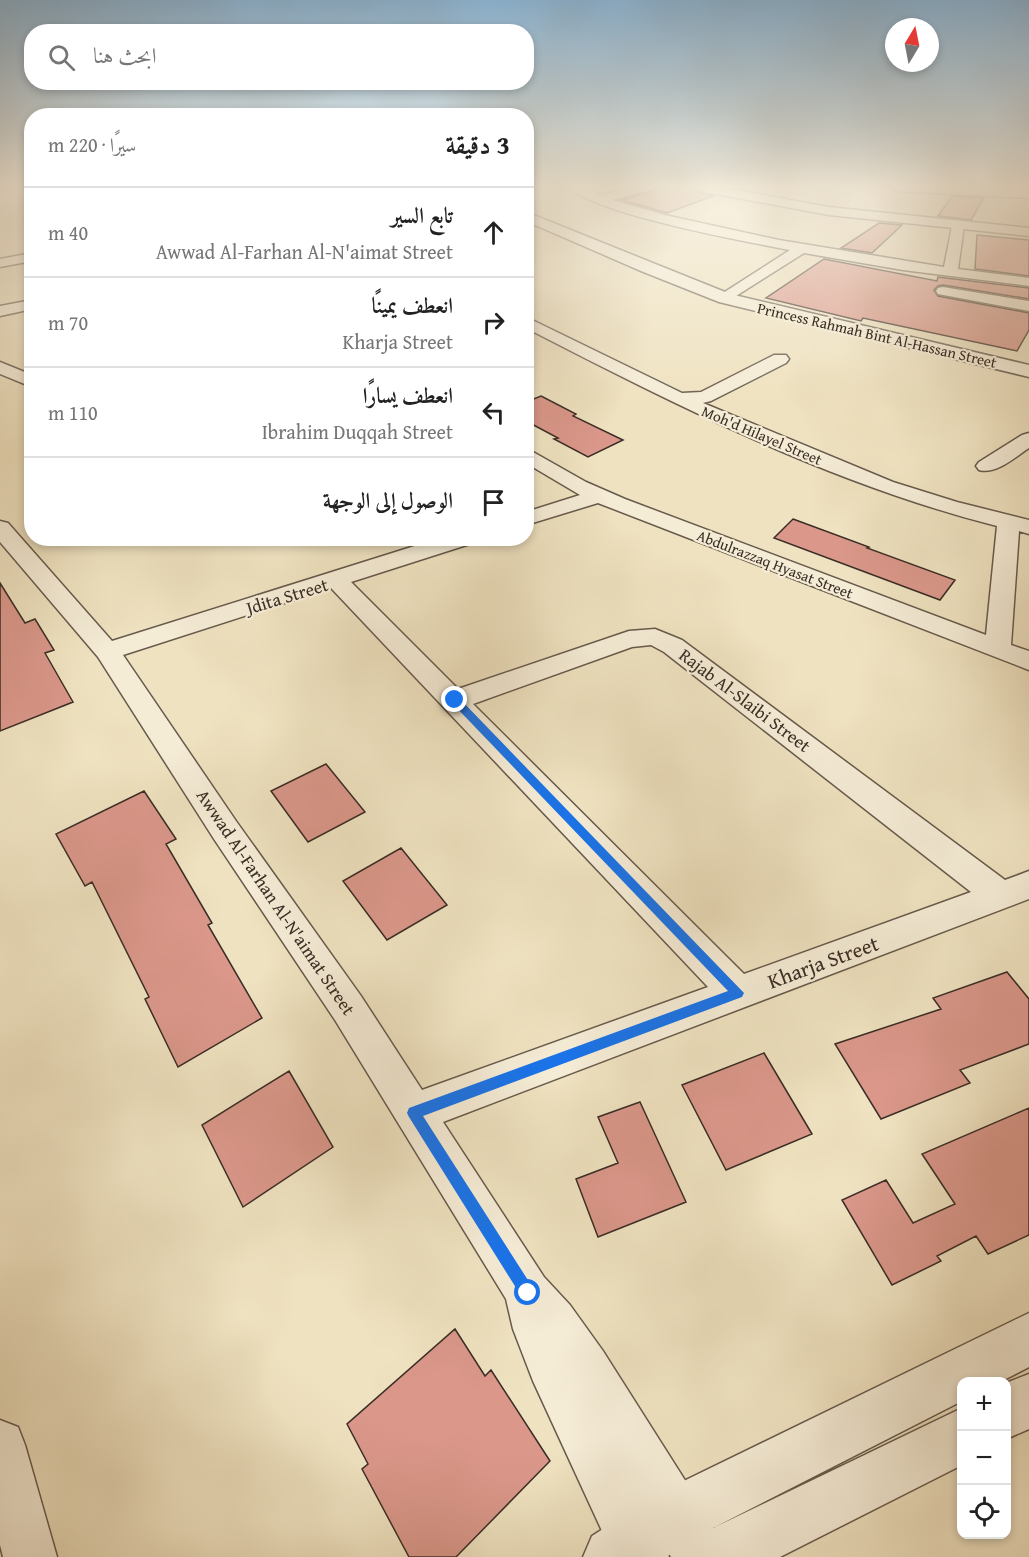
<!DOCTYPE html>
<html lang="ar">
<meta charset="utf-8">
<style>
body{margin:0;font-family:"Gentium Book Plus",Amiri,serif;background:#f6f6f6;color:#222;direction:rtl}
.controls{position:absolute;right:18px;bottom:18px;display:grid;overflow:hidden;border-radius:12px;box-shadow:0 3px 9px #0003}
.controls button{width:54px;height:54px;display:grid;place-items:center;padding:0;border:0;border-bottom:2px solid #e0e0e0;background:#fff;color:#222;font:30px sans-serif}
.compass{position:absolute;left:885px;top:18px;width:54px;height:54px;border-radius:50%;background:#fff;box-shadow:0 3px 9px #0003;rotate:10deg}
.stop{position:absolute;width:18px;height:18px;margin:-14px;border:4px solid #1a73e8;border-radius:50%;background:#fff}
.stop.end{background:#1a73e8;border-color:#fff;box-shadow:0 2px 6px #0008}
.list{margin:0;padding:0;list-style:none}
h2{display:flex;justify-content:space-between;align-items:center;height:78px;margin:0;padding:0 24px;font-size:26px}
h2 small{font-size:20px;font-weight:400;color:#767676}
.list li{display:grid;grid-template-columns:39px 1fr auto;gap:18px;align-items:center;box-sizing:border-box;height:90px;padding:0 24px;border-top:2px solid #e0e0e0}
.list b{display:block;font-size:22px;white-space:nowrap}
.list p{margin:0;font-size:20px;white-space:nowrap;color:#767676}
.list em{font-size:20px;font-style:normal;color:#767676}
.icon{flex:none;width:33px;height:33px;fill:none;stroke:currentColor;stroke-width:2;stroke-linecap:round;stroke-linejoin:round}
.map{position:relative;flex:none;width:1029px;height:1557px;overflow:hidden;direction:ltr}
.search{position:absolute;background:#fff;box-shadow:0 3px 9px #0003;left:24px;top:24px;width:510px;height:66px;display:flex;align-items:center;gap:15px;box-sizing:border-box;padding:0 21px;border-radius:24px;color:#767676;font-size:22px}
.panel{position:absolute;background:#fff;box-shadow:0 3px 9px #0003;left:24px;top:108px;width:510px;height:438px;border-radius:24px;direction:rtl}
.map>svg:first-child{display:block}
.building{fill:#da978a;stroke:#3a2d25;stroke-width:1.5}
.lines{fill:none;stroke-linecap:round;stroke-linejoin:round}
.minor-casing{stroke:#675a4c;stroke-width:3}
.tertiary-casing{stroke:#675a4c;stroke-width:3}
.minor{fill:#f5ecd6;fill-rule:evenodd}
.tertiary{fill:#f5ecd6;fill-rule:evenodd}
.route{fill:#1a73e8}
.labels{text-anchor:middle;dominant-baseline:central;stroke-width:4.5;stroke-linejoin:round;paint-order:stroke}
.far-street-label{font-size:15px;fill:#3a2d25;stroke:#f5ecd6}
.street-label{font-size:18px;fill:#3a2d25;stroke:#f5ecd6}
.near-street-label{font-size:21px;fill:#3a2d25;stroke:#f5ecd6}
</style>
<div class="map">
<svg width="1029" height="1557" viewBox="0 0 1029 1557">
<rect width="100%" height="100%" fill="#efe2c0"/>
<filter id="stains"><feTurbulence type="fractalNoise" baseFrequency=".00333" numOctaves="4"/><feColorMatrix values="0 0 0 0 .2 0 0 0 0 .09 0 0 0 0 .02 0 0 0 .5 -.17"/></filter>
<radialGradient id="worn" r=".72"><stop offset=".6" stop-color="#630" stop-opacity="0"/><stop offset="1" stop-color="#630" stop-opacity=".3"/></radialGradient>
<path class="building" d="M655,187H692L699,193L713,196L667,213L622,200L652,191Z
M952,196L984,198L971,220L938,216Z
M879,223L902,225L872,253L841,248Z
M977,235L1029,240V276L975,269Z
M824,259L937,281L938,277L1029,288V299L943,285L938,286L934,290L938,296L1029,313V330L1017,351L863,318L861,321L766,298Z
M541,396L576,414L573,416L623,440L588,457L554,439L558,438L526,421V402Z
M793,519L869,547L867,548L955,580L940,600L774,538Z
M0,583L25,623L35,619L54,650L45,653L73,702L0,731Z
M326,764L365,812L308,842L271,791Z
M144,791L176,839L166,844L212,923L208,925L262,1018L178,1067L145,999L149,997L92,882L85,886L56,834Z
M401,848L447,905L387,940L343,881Z
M1007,972L1029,999V1044L960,1070L970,1083L881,1119L835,1044L941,1009L933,998Z
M764,1053L812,1134L726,1170L682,1085Z
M289,1071L333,1147L243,1207L202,1125Z
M640,1102L686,1202L598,1237L576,1179L618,1163L598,1117Z
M1029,1108V1235L988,1254L976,1236L937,1256L941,1261L892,1285L842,1200L886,1180L913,1223L955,1204L922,1154Z
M455,1329L485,1376L491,1370L550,1461L456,1557H409L362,1469L368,1464L347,1424Z"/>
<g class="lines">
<g class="minor-casing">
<path id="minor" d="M569,187H584L602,195L634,187H653L651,189L613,200L665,215L779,240L944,267L952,226L958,222L964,226L958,269L1029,278V286L903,270L804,253L725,303L720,301L717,298L720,295L790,250C747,242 595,214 569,187Z
M890,187H960L1029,190V198L896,191Z
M32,253V261L0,267V259Z
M943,287L1029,301V311L938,294L936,291L938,288Z
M32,300V309L0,316V306Z
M526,317L682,393L701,392L774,355H786L789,359L786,363L711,401L703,403L893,482L957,502L1029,520V534L1019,531L1011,645L1029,651V670L598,503L526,525V512L580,495L526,463V448L586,482L625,499L986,635L997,526C831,484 678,406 526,328Z
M0,362L32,375V387L0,374Z
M1029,433V448C1015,457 996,475 979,470L976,466L979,462L1022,435Z
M0,521L8,523L112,641L440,538H476L473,543L351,582L458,689L629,631L655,629L682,640L1005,880L1029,871V899L443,1122L544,1277L570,1305L603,1351L688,1485L719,1538L727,1557H671L664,1545L669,1557H614L533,1381L513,1329L506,1299L335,1020L214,839L98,657L0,542ZM331,588L708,987L422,1090L361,996L236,821L123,655ZM651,645L664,652L971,892L744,974L473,704L632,647Z
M0,1420L18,1427L25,1445L57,1557H3L0,1545Z"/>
</g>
<g class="tertiary-casing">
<path id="tertiary" d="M694,187H720L829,207L1029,228V236L829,215L700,191Z
M526,212L730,294L1029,365V377L719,302L641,271L526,221Z
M1029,1313V1367L1000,1382H962V1401L713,1528L962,1408V1465L780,1557H688L697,1537L666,1557H583L592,1536L657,1494Z
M1029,1374V1429L1006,1439V1383Z"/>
</g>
<use href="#minor" class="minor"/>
<use href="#tertiary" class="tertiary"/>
</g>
<linearGradient id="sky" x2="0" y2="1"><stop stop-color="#8bb6d7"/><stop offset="0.46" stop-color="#f8f2e3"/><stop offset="1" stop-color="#f8f2e3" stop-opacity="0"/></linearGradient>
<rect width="1029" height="405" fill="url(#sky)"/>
<path class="route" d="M452,698H459L744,993L742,997L423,1116L533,1288L535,1293L533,1299L528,1301L523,1299L409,1117L407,1113L409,1108L728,991L452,703Z"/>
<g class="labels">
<g class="far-street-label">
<text transform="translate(877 335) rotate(13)">Princess Rahmah Bint Al-Hassan Street</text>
<text transform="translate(762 435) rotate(23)">Moh'd Hilayel Street</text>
<text transform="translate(775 564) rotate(21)">Abdulrazzaq Hyasat Street</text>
</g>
<g class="street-label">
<text transform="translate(287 596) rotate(-17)">Jdita Street</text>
<text transform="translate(745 700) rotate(37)">Rajab Al-Slaibi Street</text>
<text transform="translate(276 902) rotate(56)">Awwad Al-Farhan Al-N'aimat Street</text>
</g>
<g class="near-street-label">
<text transform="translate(823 962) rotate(-20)">Kharja Street</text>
</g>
</g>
<rect width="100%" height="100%" filter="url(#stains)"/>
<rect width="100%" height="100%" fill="url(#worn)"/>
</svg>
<div class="controls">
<button>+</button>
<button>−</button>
<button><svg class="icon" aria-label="locate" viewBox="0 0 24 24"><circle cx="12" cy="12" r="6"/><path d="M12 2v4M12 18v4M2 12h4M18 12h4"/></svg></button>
</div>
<svg class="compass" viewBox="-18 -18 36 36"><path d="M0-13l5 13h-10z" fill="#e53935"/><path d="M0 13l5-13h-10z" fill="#767676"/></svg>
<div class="stop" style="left:528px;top:1293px"></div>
<div class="stop end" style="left:455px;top:700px"></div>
<div class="search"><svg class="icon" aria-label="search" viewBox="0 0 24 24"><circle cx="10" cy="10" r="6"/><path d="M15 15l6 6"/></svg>ابحث هنا</div>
<section class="panel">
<h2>3 دقيقة<small>سيرًا · 220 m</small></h2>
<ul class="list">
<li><svg class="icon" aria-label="ahead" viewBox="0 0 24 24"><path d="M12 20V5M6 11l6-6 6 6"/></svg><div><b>تابع السير</b><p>Awwad Al-Farhan Al-N'aimat Street</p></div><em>40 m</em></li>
<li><svg class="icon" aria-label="right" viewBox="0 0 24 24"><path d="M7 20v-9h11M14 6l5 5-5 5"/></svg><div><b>انعطف يمينًا</b><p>Kharja Street</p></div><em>70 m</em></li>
<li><svg class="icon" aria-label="left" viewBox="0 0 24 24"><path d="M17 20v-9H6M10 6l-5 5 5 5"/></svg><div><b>انعطف يسارًا</b><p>Ibrahim Duqqah Street</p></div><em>110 m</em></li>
<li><svg class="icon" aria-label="arrive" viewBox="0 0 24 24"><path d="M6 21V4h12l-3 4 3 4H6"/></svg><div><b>الوصول إلى الوجهة</b></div></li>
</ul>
</section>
</div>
